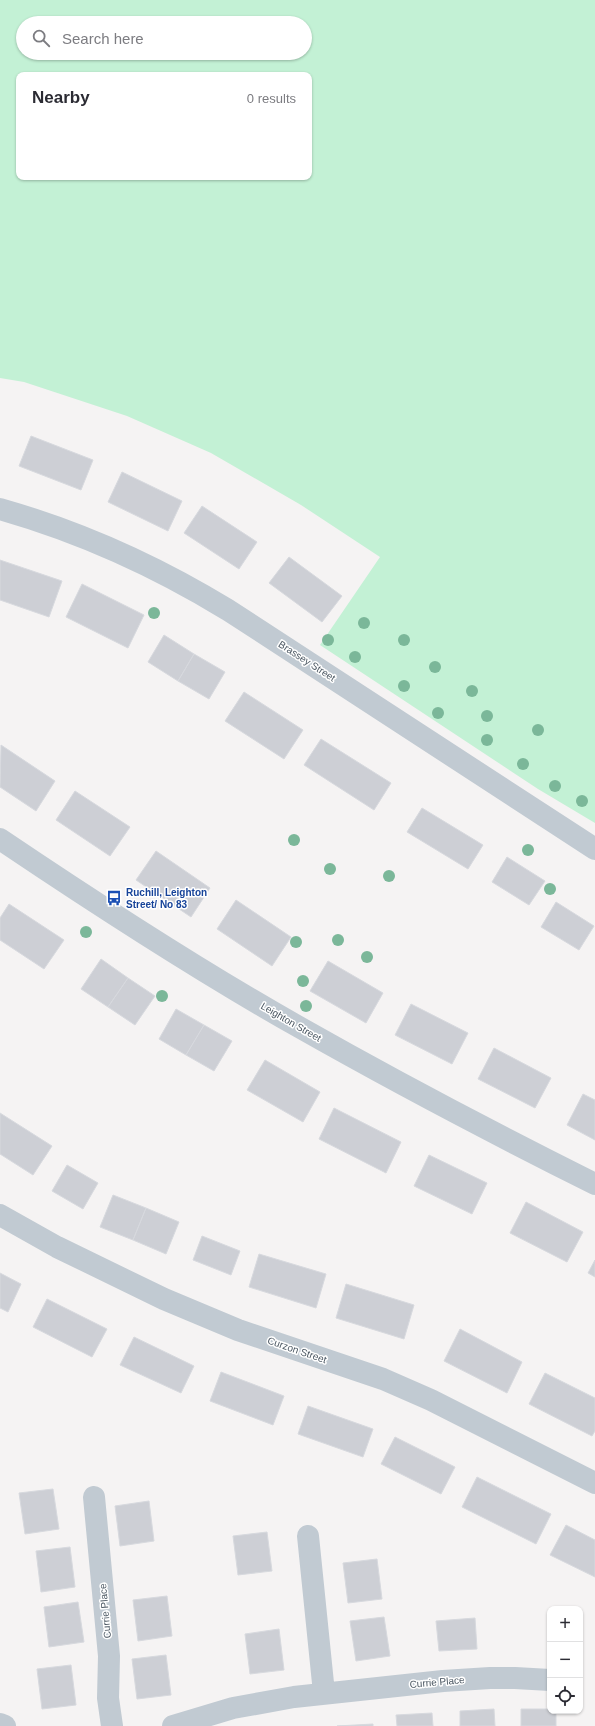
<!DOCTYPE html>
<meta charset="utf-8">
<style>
body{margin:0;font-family:Helvetica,sans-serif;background:#f7f7f7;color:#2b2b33}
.controls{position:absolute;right:12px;bottom:12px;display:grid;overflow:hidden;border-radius:8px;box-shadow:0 1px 3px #0004}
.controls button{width:36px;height:36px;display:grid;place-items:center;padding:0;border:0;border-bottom:1px solid #e1e1e2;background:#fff;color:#2b2b33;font:20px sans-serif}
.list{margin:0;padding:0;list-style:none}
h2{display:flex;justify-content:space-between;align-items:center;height:52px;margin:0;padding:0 16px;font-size:17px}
h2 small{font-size:13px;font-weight:400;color:#7c7c81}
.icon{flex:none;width:22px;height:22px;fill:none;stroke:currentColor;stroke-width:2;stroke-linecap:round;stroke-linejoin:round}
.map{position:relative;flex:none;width:595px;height:1726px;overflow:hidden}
.search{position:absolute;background:#fff;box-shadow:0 1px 3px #0004;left:16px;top:16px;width:296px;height:44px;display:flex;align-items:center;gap:10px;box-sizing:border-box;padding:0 14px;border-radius:22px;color:#7c7c81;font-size:15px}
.panel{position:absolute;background:#fff;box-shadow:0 1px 3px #0004;left:16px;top:72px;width:296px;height:108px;border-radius:8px}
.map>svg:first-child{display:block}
.green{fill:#c3f1d5;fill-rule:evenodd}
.building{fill:#cdcfd5;stroke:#d7d9de}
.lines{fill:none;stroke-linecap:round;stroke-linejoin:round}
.minor{stroke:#c1cad2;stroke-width:22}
.tree{fill:#7bb799}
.labels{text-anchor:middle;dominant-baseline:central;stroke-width:3;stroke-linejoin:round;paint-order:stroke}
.street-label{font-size:10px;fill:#4a5661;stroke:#fff}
.transit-label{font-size:10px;font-weight:bold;fill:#164399;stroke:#fff;text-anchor:start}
</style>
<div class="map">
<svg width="595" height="1726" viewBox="0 0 595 1726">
<rect width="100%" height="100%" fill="#f5f3f3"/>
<path class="green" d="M0,0H595V823L538,789L320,645L380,557L301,505L211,453L127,416L24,382L0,378ZM23,23H305V53H23ZM19,75H309V177H19Z"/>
<path class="building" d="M31,436L93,460L81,490L19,466Z
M122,472L182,501L168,531L108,502Z
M202,506L257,542L239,569L184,533Z
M289,557L342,596L322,622L269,583Z
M0,560L62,581L49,617L0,600Z
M82,584L144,615L128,648L66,617Z
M164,635L194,654L178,681L148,662Z
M194,654L225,672L209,699L178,681Z
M244,692L303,730L284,759L225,721Z
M321,739L391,783L374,810L304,765Z
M1,745L55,781L36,811L0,787Z
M75,791L130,827L110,856L56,820Z
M422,808L483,845L468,869L407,832Z
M156,851L210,888L191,917L136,880Z
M507,857L545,881L529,905L492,882Z
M236,900L291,937L272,966L217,929Z
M556,902L594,926L579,950L541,927Z
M9,904L64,940L44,969L0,940V918Z
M101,959L128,978L108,1007L81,989Z
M328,961L383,993L366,1023L310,991Z
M128,978L155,996L135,1025L108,1007Z
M411,1004L468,1033L452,1064L395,1035Z
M176,1009L204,1025L186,1055L159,1039Z
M204,1025L232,1041L214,1071L186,1055Z
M494,1048L551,1078L535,1108L478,1079Z
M265,1060L320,1092L303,1122L247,1090Z
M583,1094L595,1100V1140L567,1125Z
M334,1108L401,1142L386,1173L319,1139Z
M0,1113L52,1146L33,1175L0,1154Z
M429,1155L487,1183L472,1214L414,1186Z
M67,1165L98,1183L83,1209L52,1191Z
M113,1195L146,1208L133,1240L100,1227Z
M526,1202L583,1232L567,1262L510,1233Z
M146,1208L179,1222L166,1254L133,1240Z
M202,1236L240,1251L231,1275L193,1260Z
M259,1254L326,1274L316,1308L249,1287Z
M595,1260V1277L588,1273Z
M0,1273L21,1284L8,1312L0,1308Z
M346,1284L414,1305L404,1339L336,1318Z
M47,1299L107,1329L92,1357L33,1327Z
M460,1329L522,1362L507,1393L444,1361Z
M134,1337L194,1366L181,1393L120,1365Z
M221,1372L284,1396L273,1425L210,1401Z
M545,1373L595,1398V1431L592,1436L529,1404Z
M308,1406L373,1429L363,1457L298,1434Z
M395,1437L455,1467L441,1494L381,1464Z
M477,1477L551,1514L536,1544L462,1507Z
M53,1489L59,1529L25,1534L19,1493Z
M149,1501L154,1541L120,1546L115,1506Z
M566,1525L595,1540V1577L550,1555Z
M267,1532L272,1571L238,1575L233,1536Z
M70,1547L75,1587L41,1592L36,1551Z
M377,1559L382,1599L348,1603L343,1563Z
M167,1596L172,1636L138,1641L133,1600Z
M78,1602L84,1642L49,1647L44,1607Z
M384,1617L390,1656L356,1661L350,1621Z
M475,1618L477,1649L439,1651L436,1621Z
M279,1629L284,1670L250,1674L245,1634Z
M166,1655L171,1695L137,1699L132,1659Z
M71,1665L76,1705L42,1709L37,1669Z
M494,1709L495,1726H460V1711Z
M521,1709H550V1711H556V1726H521Z
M432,1713L433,1726H397L396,1715Z
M373,1724V1726H337Z"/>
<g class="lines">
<path class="minor" d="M0,509C81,532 156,566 228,610L595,849
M0,839C98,905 196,969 299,1027C396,1082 495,1134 595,1184
M0,1215L57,1247L164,1299L238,1330L383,1379L431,1400L595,1483
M94,1497L109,1656L108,1698L112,1726
M308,1536L324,1693
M0,1724L5,1726
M173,1726L233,1708L294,1697L443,1681L490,1678H515L550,1680"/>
</g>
<g class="tree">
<circle cx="154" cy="613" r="6"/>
<circle cx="364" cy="623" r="6"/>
<circle cx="328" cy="640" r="6"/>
<circle cx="404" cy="640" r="6"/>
<circle cx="355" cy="657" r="6"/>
<circle cx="435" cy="667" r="6"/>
<circle cx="404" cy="686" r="6"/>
<circle cx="472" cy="691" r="6"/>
<circle cx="438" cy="713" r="6"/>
<circle cx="487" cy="716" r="6"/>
<circle cx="538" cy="730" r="6"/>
<circle cx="487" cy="740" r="6"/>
<circle cx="523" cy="764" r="6"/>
<circle cx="555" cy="786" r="6"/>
<circle cx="582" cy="801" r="6"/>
<circle cx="294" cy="840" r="6"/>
<circle cx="528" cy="850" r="6"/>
<circle cx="330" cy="869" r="6"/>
<circle cx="389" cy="876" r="6"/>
<circle cx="550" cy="889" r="6"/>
<circle cx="86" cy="932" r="6"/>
<circle cx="338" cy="940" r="6"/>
<circle cx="296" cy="942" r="6"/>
<circle cx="367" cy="957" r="6"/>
<circle cx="303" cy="981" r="6"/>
<circle cx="162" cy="996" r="6"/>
<circle cx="306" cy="1006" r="6"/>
</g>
<defs>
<g id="bus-bare" transform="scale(1.2)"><path d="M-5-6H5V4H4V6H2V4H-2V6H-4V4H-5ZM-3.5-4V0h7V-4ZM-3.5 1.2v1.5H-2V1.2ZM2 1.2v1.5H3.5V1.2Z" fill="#1a4fb4" stroke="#fff" stroke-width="2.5" paint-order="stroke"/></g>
</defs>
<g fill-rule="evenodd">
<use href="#bus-bare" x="114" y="898"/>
</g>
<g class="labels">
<g class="street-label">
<text transform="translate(307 661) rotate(33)">Brassey Street</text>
<text transform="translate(291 1022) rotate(30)">Leighton Street</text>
<text transform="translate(297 1350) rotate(19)">Curzon Street</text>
<text transform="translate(105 1611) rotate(-95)">Currie Place</text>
<text transform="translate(437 1682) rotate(-5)">Currie Place</text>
</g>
<g class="transit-label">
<text x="126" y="892">Ruchill, Leighton<tspan x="126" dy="12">Street/ No 83</tspan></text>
</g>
</g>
</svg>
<div class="controls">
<button>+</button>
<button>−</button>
<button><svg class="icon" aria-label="locate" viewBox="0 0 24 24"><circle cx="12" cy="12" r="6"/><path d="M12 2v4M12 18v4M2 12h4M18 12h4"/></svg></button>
</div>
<div class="search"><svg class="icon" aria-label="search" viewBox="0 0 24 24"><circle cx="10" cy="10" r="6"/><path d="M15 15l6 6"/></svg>Search here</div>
<section class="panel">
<h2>Nearby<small>0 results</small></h2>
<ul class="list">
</ul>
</section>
</div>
